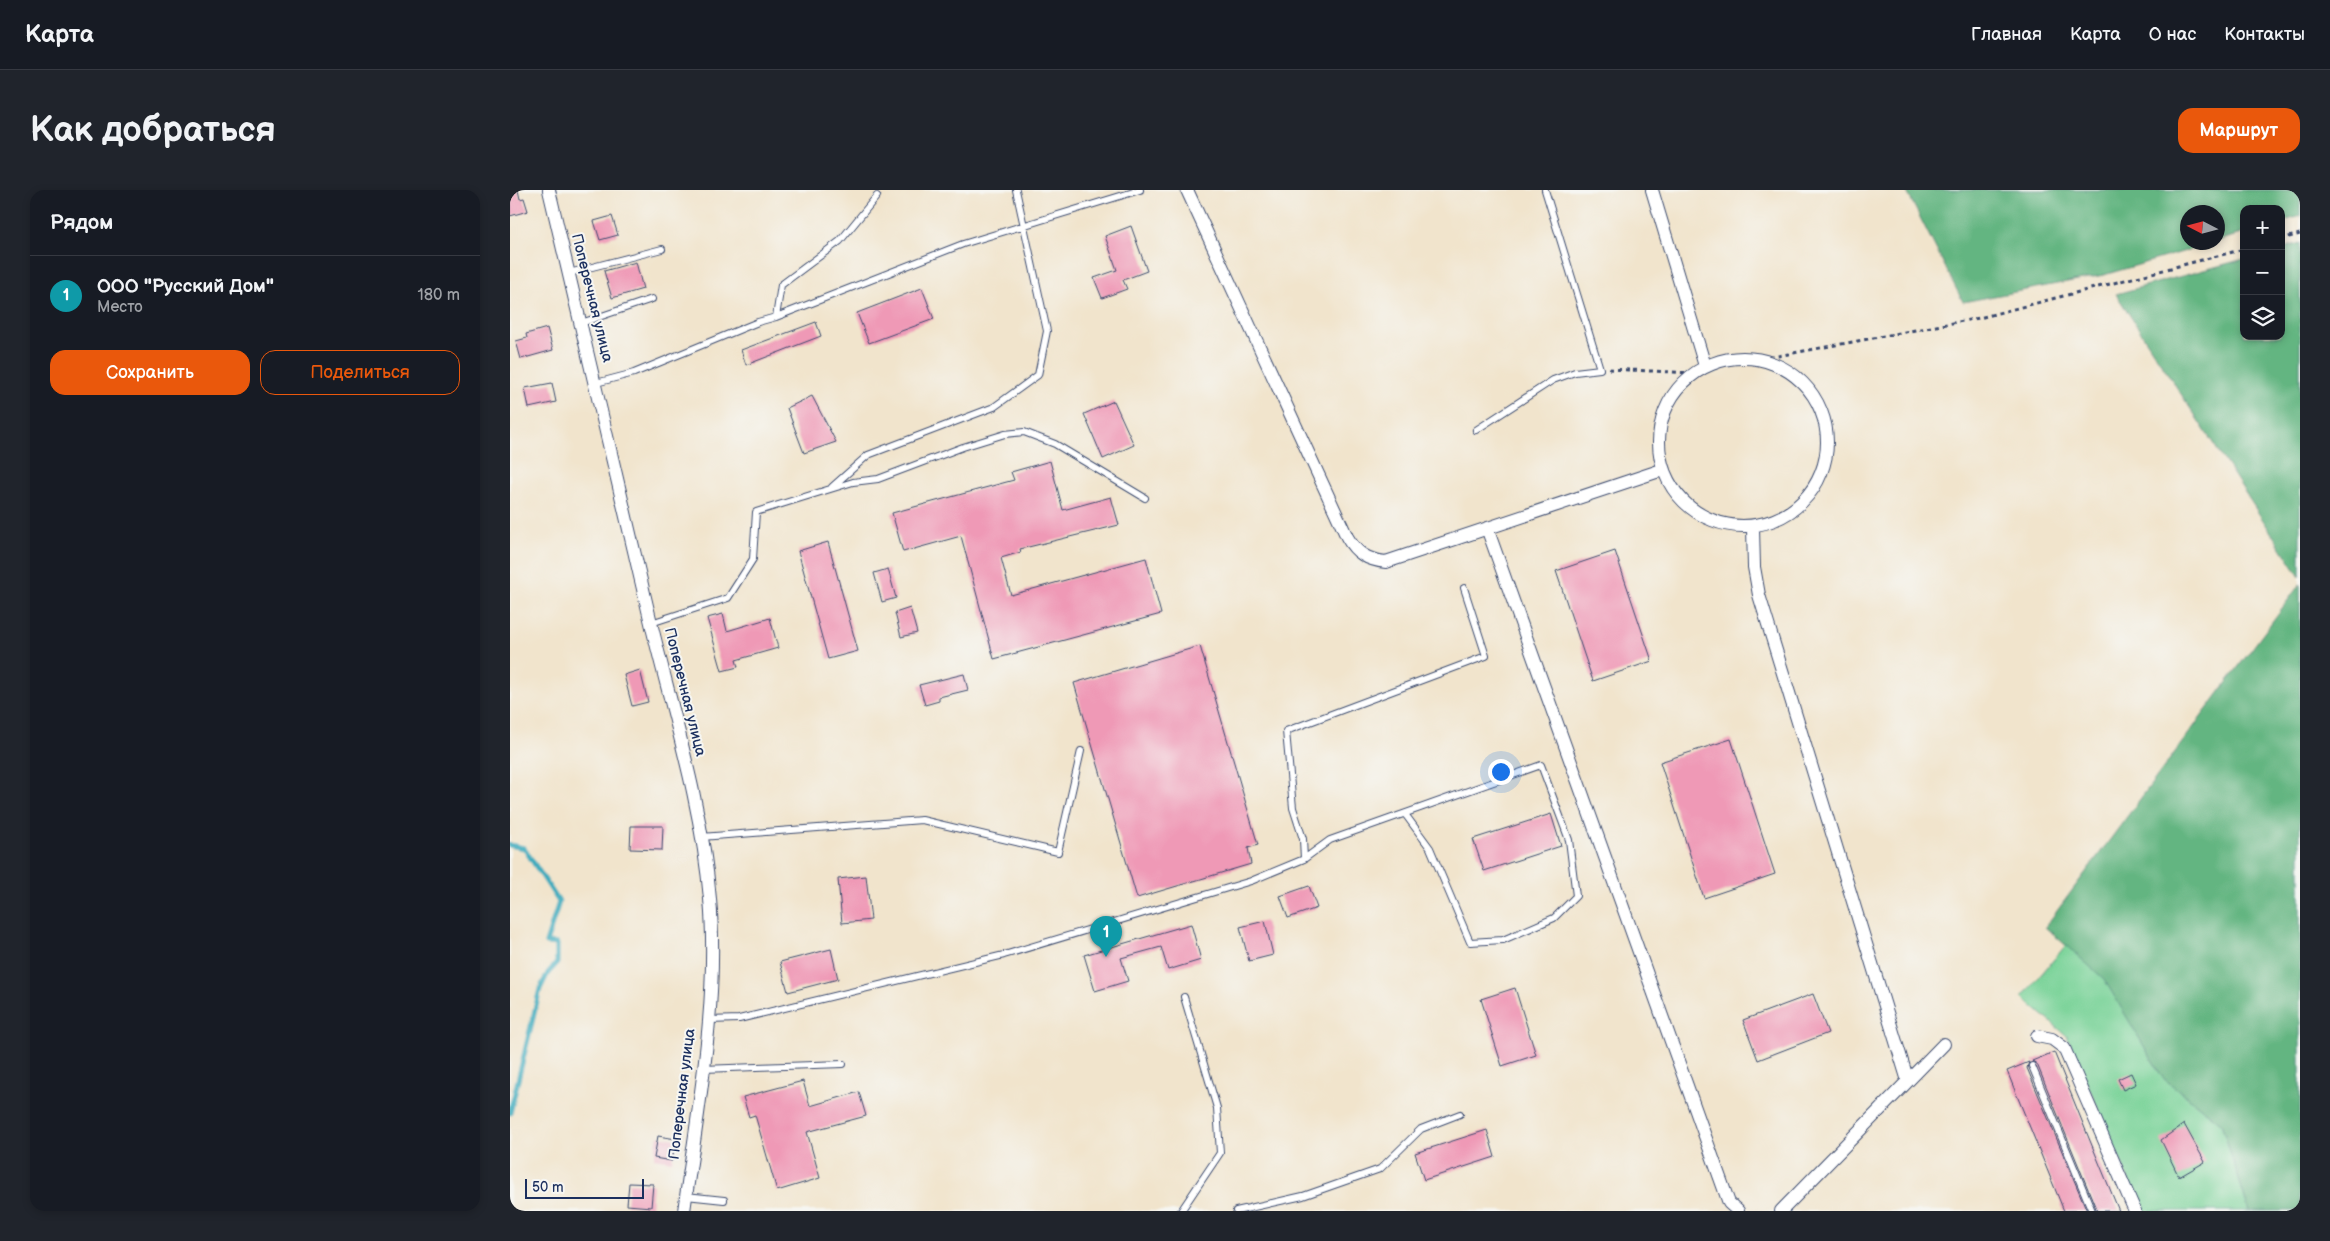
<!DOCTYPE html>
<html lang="ru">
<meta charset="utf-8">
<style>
body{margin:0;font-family:"Balsamiq Sans",sans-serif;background:#20242c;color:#f1f3f6}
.controls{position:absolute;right:15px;top:15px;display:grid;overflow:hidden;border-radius:10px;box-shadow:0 2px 8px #0003}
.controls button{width:45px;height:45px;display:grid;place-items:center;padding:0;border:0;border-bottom:1px solid #363941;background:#171b24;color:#f1f3f6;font:25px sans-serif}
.compass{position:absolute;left:1670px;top:15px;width:45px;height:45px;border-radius:50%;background:#171b24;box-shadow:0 2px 8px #0003;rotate:276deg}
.scale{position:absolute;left:15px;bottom:12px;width:119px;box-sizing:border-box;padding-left:5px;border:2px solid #1b2f5e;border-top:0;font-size:14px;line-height:18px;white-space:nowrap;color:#1b2f5e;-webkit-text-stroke:4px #f6f6f2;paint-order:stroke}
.you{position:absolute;left:990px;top:581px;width:18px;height:18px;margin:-12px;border:4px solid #fff;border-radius:50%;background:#1a73e8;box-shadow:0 0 0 8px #1a73e833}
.badge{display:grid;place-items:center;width:32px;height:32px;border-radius:50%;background:#ea580c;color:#fff;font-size:16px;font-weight:700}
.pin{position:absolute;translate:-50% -41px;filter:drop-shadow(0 1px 2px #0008)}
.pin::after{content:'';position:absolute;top:26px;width:18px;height:15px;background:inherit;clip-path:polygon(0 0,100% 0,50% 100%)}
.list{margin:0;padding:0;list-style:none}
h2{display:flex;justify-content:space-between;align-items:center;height:65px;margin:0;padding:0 20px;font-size:21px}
h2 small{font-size:16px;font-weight:400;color:#9ea1a6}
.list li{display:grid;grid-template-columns:32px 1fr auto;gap:15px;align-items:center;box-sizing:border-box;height:80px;padding:0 20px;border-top:1px solid #363941}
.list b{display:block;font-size:19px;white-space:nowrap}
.list p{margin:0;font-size:16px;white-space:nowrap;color:#9ea1a6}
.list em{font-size:16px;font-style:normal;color:#9ea1a6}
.actions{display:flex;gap:10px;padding:15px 20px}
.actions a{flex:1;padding:11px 0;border:1px solid #ea580c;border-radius:15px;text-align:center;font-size:18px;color:#ea580c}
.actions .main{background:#ea580c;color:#fff}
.icon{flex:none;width:28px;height:28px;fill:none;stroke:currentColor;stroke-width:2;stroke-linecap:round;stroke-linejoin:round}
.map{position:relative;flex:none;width:1790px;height:1021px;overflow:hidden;border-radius:15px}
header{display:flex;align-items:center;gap:30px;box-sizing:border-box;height:70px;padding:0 25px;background:#171b24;border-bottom:1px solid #363941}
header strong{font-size:24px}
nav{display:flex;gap:28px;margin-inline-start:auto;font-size:18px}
.intro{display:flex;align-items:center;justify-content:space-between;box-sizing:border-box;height:120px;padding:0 30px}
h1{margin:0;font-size:35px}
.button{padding:12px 22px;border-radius:15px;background:#ea580c;color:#fff;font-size:18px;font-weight:700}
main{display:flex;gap:30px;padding:0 30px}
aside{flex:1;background:#171b24;border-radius:15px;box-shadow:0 2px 8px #0003}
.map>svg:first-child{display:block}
.green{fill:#7ad399;stroke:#4a817c}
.forest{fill:#63b581;stroke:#3f7270}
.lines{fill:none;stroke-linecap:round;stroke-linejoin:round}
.stream{stroke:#40acbe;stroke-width:5}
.building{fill:#ef99b6}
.service-casing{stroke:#3b4a6e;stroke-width:8}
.minor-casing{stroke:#3b4a6e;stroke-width:14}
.path{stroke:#3b4a6e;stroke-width:3;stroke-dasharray:4 4;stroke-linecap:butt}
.service{stroke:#fff;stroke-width:6}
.minor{stroke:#fff;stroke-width:12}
.labels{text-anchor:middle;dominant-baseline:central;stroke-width:4;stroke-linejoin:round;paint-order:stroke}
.street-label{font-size:15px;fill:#1b2f5e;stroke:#f6f6f2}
</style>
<header>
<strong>Карта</strong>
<nav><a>Главная</a><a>Карта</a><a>О нас</a><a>Контакты</a></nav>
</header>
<div class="intro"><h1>Как добраться</h1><a class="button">Маршрут</a></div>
<main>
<aside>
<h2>Рядом<small></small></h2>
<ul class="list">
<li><span class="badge" style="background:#0f9aa8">1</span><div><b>ООО &quot;Русский Дом&quot;</b><p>Место</p></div><em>180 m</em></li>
</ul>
<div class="actions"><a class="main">Сохранить</a><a>Поделиться</a></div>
</aside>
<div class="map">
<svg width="1790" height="1021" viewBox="0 0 1790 1021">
<rect width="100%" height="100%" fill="#f6f6f2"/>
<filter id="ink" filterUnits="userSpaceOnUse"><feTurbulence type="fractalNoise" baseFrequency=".02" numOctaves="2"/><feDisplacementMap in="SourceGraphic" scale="10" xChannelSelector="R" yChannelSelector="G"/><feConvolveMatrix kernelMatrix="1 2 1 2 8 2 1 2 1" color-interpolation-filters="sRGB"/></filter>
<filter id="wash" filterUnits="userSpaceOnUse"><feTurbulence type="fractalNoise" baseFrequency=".0096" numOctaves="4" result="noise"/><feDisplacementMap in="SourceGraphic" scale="20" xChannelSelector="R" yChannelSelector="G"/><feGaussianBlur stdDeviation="1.12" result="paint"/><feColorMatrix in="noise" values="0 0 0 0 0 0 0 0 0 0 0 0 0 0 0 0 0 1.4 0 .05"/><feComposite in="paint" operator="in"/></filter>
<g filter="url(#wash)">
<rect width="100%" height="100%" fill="#f1e4cc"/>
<path class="green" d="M1556,755L1594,788L1653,888L1711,933L1739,1021H1632L1557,846L1512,807Z"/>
<path class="forest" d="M1396,0H1790V26L1771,32V19H1734V43L1708,51V22H1678V52L1703,53L1594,85L1453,112Z
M1790,53V387L1606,104L1734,69V146H1771V59Z
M1790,394V1021H1739L1711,933L1653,888L1594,789L1535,737Z"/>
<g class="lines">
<path class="stream" d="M0,655L14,658L49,712L36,753L47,754V773L38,783L30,799L0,923"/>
</g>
<g id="blocks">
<path class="building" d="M0,0H8L10,9L14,8L18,21L0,26Z
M102,26L108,45L90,50L84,31Z
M621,36L637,81L613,90L617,99L592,108L584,88L607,80L595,46Z
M126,72L133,99L102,108L94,81Z
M412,98L424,129L359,153L347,123Z
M306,132L311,146L236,175L231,160Z
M37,138L43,160L11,169L6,151L17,148L16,144Z
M42,193L46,212L19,218L15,198Z
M302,206L326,252L294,263L277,218Z
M604,211L624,255L593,269L574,224Z
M540,271L553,320L601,307L609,335L510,359L511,362L491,368L501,405L636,368L651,424L484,469L451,346L393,362L382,323L504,290L501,282Z
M318,352L348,461L318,469L288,361Z
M1105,361L1142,471L1083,491L1046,381Z
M378,379L386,408L372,412L364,383Z
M400,418L407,443L391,447L385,423Z
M213,424L217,441L260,428L268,458L226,470L228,477L212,481L197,428Z
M690,456L748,655L738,658L741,674L627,708L564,493Z
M130,480L138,512L122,516L114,485Z
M454,484L458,500L429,507V511L415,515L409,495Z
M1221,549L1265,684L1194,708L1150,572Z
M1041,624L1051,656L974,681L963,649Z
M121,636H153L152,660L120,659Z
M356,686L361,730L332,733L328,689Z
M799,696L807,718L778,728L770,706Z
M755,731L763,765L739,771L730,737Z
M681,734L691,770L658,780L651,757L611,768L618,791L585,801L574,765Z
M321,759L328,789L278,802L270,772Z
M1005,798L1026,865L992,876L971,809Z
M1303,804L1318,843L1248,870L1233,830Z
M1544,862L1576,941L1609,1021H1587L1527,874L1522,871Z
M1519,872L1517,878L1577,1021H1554L1497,881Z
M1621,883L1626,894L1613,900L1608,889Z
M293,891L300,916L349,902L356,926L297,942L310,988L267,1001L245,925L239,927L233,907Z
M1674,934L1695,972L1669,987L1651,950Z
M977,940L985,967L914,990L905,963Z
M148,946L166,949L162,971L144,968Z
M119,993L143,994L141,1017L117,1015Z"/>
</g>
</g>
<g filter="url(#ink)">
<use href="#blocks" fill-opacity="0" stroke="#3b4a6e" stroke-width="1"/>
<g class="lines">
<g class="service-casing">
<path id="service" d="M59,83L152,59
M266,127L453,54L630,0
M71,133L142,109
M86,193L124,183L248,132L266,127L271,95L330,51L367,6
M966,240L1043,190L1065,182L1090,179L1035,0
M322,297L358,265L484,217L528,185L537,141L506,0
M141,433L218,408L243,369L246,322L343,292L368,289L453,257L495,244L514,242L545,254L635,308
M191,647L412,630L548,662L571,561
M794,669L820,650L1031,575L1059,650L1066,706L1044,728L993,750L960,752L920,658L895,624
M199,830L229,829L494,765L741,691L794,669L793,649L783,618L776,541L976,466L954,398
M1522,876L1582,1021
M193,879L333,874
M176,1006L214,1010
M671,1021L710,963L707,918L674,807
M726,1021L793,1006L870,979L911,939L950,924"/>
</g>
<g class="minor-casing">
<path id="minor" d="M39,0C74,144 106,289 141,433C163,524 192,615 200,709C209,812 188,919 174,1021
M677,0L837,347C846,363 857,370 876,372L1152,280
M1142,0L1195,176
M1149 252a84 84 0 1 1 168 0a84 84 0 1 1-168 0Z
M977,338L1219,1013L1228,1021
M1243,338L1244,377L1249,405L1398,891
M1527,846L1542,849L1554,858L1625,1021
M1271,1021L1434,854"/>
</g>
<path class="path" d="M1771,49L1790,44
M1252,169L1469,128L1734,59
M1099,179L1183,183"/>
<use href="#service" class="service"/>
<use href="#minor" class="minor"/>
</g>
</g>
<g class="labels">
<g class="street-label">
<text transform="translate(82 108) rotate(76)">Поперечная улица</text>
<text transform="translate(175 502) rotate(76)">Поперечная улица</text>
<text transform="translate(172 904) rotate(-83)">Поперечная улица</text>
</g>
</g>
</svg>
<div class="controls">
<button>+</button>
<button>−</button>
<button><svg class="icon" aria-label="layers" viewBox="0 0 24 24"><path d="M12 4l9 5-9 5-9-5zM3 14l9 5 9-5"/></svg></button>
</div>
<svg class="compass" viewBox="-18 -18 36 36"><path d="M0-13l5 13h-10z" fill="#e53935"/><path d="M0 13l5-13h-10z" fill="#9ea1a6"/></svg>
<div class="scale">50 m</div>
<div class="you"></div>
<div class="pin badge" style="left:596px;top:767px;background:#0f9aa8">1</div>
</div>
</main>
